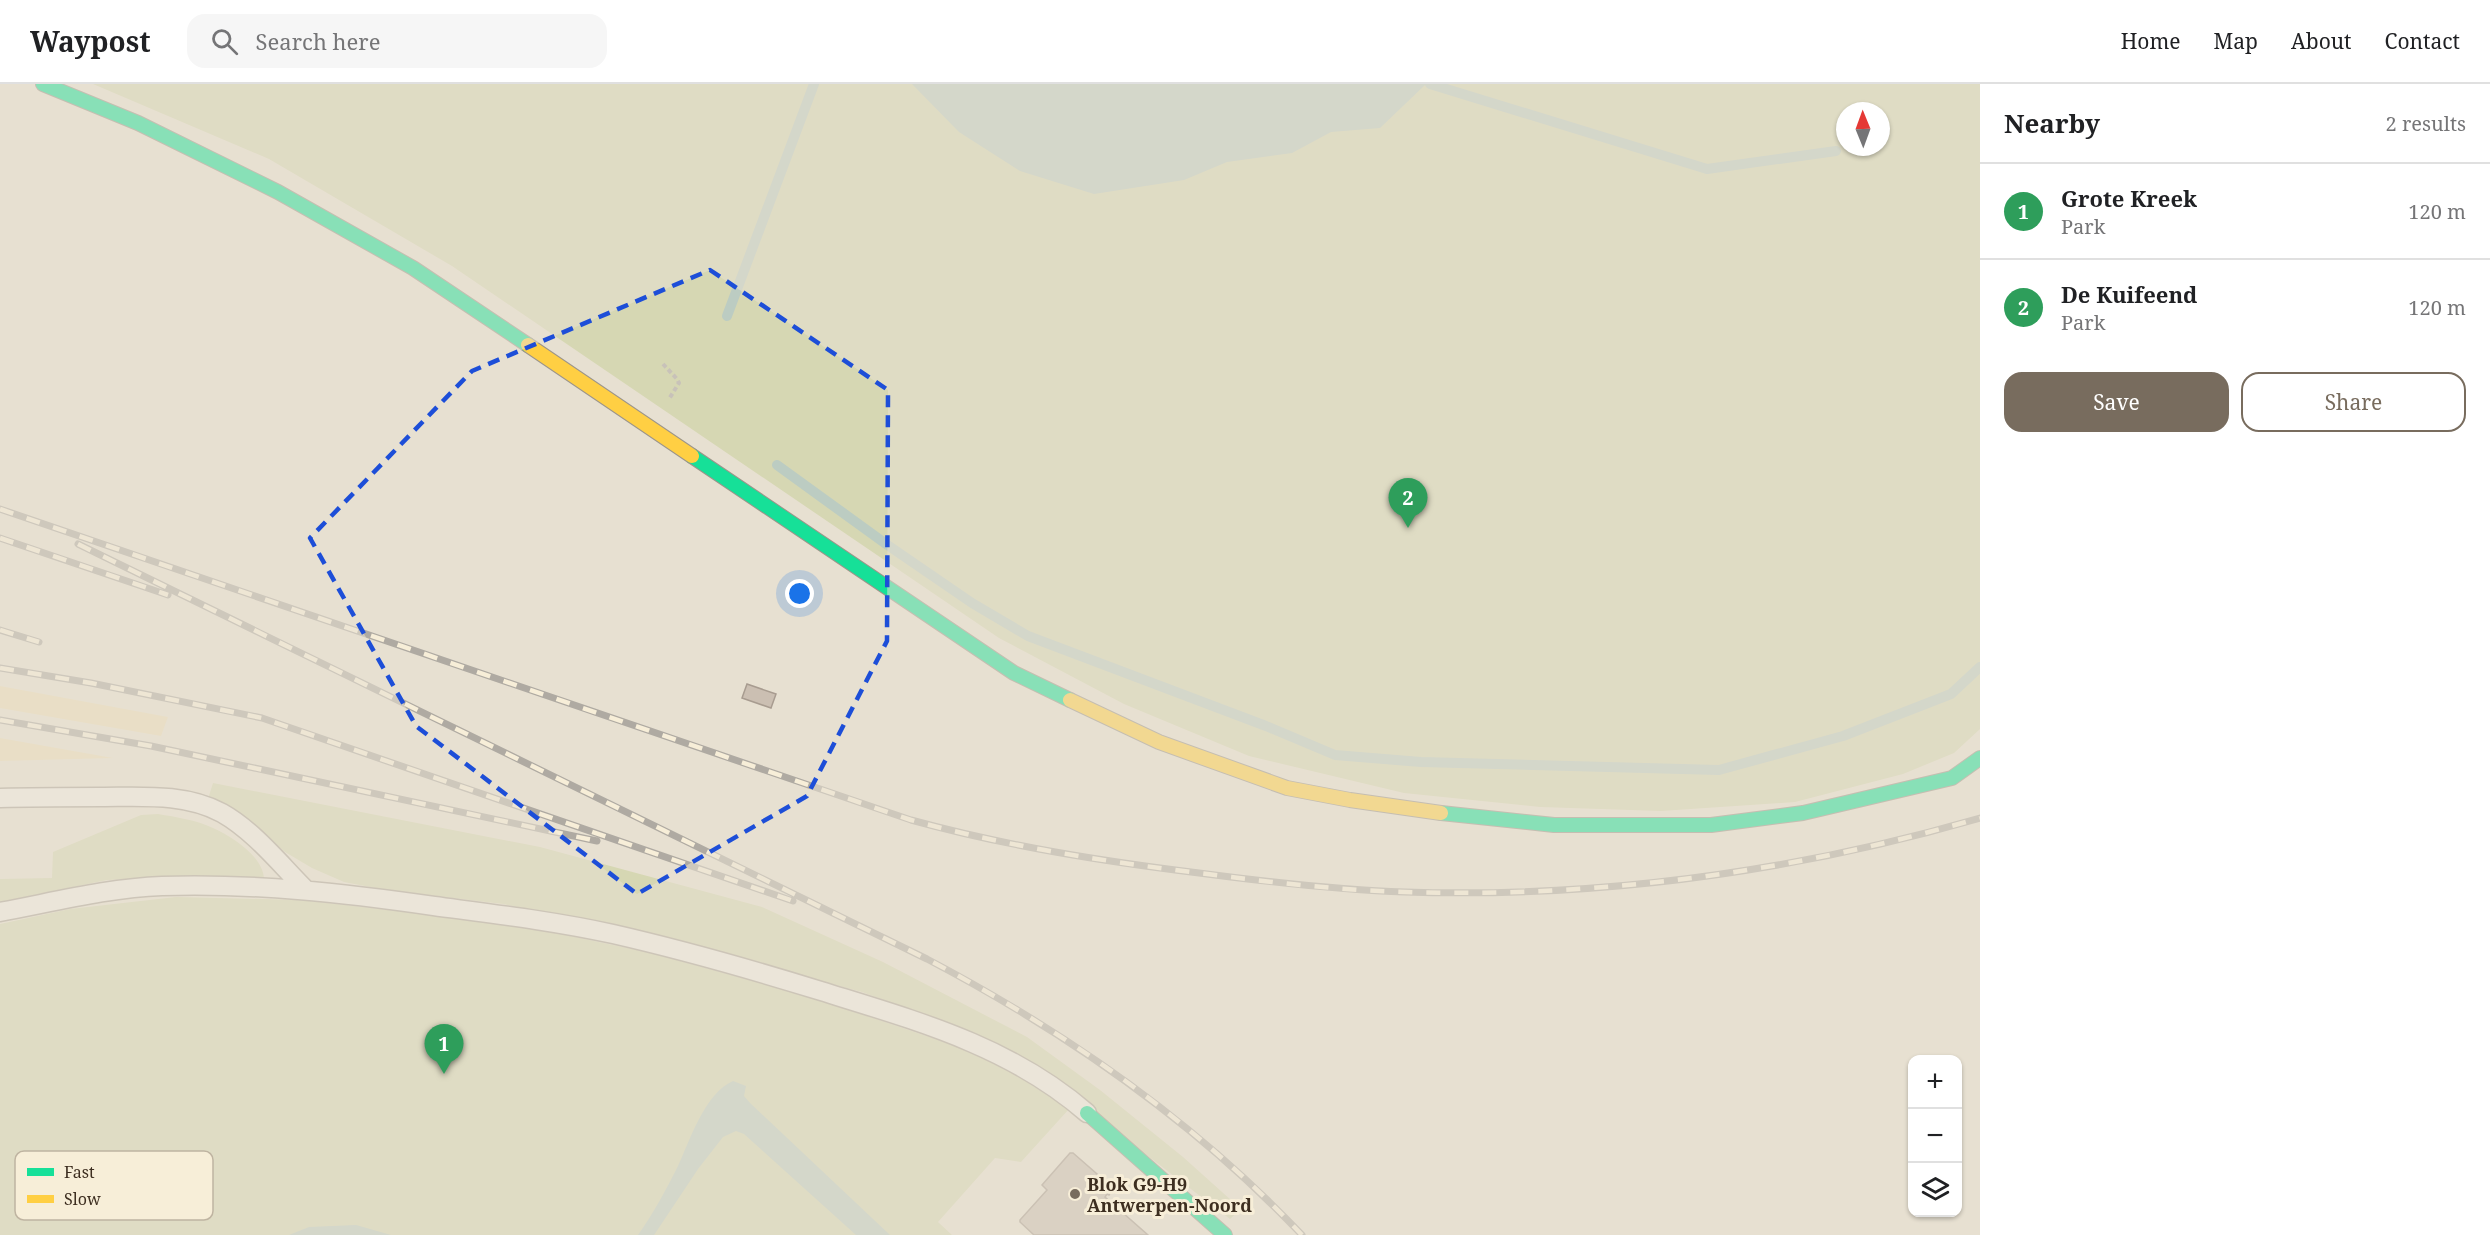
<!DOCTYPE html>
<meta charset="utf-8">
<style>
body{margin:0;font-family:"Noto Serif",serif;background:#f6f6f6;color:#202124}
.controls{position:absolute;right:18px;bottom:18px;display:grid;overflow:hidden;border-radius:12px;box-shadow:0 2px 4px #0004}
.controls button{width:54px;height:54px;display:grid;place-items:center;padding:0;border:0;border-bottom:2px solid #e0e0e0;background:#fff;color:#202124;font:30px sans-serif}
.compass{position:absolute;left:1836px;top:18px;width:54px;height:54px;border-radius:50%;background:#fff;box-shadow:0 2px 4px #0004;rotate:359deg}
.you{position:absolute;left:800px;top:510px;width:21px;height:21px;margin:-15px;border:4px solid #fff;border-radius:50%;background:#1a73e8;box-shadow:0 0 0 9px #1a73e833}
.badge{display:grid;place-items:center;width:39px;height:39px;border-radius:50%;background:#786c5e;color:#fff;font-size:20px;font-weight:700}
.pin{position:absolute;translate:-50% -50px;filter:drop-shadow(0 2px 3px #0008)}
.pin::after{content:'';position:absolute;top:32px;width:21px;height:18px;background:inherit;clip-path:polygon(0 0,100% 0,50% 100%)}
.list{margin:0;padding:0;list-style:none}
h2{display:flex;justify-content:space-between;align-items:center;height:78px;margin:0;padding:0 24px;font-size:26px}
h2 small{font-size:20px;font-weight:400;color:#757577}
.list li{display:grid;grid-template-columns:39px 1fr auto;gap:18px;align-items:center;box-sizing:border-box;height:96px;padding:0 24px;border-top:2px solid #e0e0e0}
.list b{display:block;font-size:22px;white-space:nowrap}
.list p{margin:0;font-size:20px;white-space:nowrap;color:#757577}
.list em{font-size:20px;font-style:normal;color:#757577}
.actions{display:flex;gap:12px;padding:18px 24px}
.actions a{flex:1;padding:14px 0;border:2px solid #786c5e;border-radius:18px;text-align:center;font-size:21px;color:#786c5e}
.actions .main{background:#786c5e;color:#fff}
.icon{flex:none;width:33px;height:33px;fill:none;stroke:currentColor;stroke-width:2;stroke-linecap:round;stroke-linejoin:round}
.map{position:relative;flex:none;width:1980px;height:1151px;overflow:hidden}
header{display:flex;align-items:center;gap:36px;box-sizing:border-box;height:84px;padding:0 30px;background:#fff;border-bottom:2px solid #e0e0e0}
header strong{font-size:28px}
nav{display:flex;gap:33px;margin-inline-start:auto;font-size:21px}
.search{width:420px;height:54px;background:#f6f6f6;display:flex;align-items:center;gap:15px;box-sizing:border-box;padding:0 21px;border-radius:18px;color:#757577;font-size:22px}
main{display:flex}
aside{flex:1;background:#fff}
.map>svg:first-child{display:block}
.green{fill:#d6d7b3;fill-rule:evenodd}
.sand{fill:#eadcb9}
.water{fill:#bcccc2}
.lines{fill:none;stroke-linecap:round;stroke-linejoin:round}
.stream{stroke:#bcccc2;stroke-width:10}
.building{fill:#cbbfb2;stroke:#a89c90;stroke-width:1.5}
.lane-casing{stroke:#ada599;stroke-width:21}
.fast-casing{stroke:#9c958a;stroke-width:16}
.slow-casing{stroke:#9c958a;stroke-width:16}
.path{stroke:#c8c2b9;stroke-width:4;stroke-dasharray:4.5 3;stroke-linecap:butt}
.lane{stroke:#efebe3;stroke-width:18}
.fast{stroke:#16e098;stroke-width:14}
.slow{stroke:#ffcf43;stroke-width:14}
.rail-casing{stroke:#afaaa2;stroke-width:7}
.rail{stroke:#f7eed8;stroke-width:4.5;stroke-dasharray:14;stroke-linecap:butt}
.marked{fill:none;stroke:#1d4ed8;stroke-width:4.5;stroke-dasharray:12 8;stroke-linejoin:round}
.poi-dot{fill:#786c5e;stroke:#f7eed8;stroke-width:2}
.labels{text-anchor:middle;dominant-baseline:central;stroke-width:6;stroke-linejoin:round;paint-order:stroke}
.poi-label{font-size:18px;font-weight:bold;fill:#3d2e20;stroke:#f7eed8;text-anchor:start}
.key{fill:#f7eed8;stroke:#bfb4a1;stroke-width:1.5}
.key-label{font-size:16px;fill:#3d2e20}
</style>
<header>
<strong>Waypost</strong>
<div class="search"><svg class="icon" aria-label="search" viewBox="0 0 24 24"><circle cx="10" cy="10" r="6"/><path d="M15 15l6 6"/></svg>Search here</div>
<nav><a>Home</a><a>Map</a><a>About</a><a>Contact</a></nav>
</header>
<main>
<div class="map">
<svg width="1980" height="1151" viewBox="0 0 1980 1151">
<rect width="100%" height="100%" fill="#e7e0d1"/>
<path class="green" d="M93,0H1980V645L1954,669L1903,690L1795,718L1661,727L1540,723L1404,709L1249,672L1124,620L999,554L452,182L269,75ZM1845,27H1881V63H1845Z
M213,699L540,763L762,823L883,878L1027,953L1100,1006L1183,1073L1241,1125L1230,1135L1015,970L955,942L862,908L613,842L503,820L386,806L344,798L312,784L285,768L240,729L208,715Z
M158,730C176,733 196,736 213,744C233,753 264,773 264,796L178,793L107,796L0,818V795L52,794L53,768L141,731Z
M176,813L301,816L513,840L651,869L811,913L950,960L1005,984L1069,1025L1021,1078L995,1074L938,1138L952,1151H0V840L70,825Z"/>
<path class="sand" d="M0,602L168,633L161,652L0,624Z
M0,654L113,674L0,677Z"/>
<path class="water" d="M912,0H1426L1380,44L1331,48L1292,69L1227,78L1184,96L1094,110L1020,87L959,48Z
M733,997L746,1002L744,1012L750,1019L890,1151H856L744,1050L736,1047L723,1053L698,1085L654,1151H638C653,1130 666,1106 678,1082C690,1056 705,1009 733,997Z
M356,1141L391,1151H289L309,1143Z"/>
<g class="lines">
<path class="stream" d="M1430,0L1707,85L1836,67
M727,232L814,0
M777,381L886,460L972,519L1028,552L1266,642L1335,671L1421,678L1719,686L1843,652L1951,610L1980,583"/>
</g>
<path class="building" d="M747,600L776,610L771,624L742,614Z
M1070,1069H1073L1113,1104L1109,1111L1107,1110L1105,1113L1148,1151H1034L1020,1138V1136L1047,1106L1042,1101Z"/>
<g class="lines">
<g class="lane-casing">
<path id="lane" d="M0,714C34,713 67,713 101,713C141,713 185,709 222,729C254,747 280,780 306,806
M0,828C54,818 108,804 162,802C253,799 344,809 434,822C494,830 554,837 613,850C683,866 753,886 821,907C917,937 1010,962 1087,1029"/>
</g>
<g class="fast-casing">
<path id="fast" d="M43,0L138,39L278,108L413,184L528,261
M692,372L1014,589L1070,616
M1441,729L1554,741H1711L1803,729L1952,694L1980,674
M1087,1029L1225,1151"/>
</g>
<g class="slow-casing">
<path id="slow" d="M528,261L692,372
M1070,616L1159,658L1287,704L1350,716L1441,729"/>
</g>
<path class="path" d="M663,280L677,295L679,299L669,315"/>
<use href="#lane" class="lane"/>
<use href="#fast" class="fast"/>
<use href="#slow" class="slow"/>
<g class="rail-casing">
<path id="rail" d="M0,425L911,736C1006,762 1101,777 1199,789C1268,798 1336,806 1405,808C1600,814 1793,788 1980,734
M0,454L168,511
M78,460L927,875C1066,948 1193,1036 1302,1151
M0,546L39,558
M0,584L91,599L262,634L793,817
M0,636L151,662L597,757"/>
</g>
<use href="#rail" class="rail"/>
</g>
<path d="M0 0H1980V1151H0ZM710,186L888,306L887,557L807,712L637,810L416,642L310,454L472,287Z" fill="#e7e0d1" fill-opacity=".55" fill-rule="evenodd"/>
<path class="marked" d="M710,186L888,306L887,557L807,712L637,810L416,642L310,454L472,287Z"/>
<circle class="poi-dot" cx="1075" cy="1110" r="6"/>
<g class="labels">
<g class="poi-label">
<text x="1087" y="1100">Blok G9-H9<tspan x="1087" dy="21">Antwerpen-Noord</tspan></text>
</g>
</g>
<rect x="15" y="1067" width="198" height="69" rx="9" class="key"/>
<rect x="27" y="1084" width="27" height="8" fill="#16e098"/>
<rect x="27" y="1111" width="27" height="8" fill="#ffcf43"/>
<g class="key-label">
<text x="64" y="1094">Fast</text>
<text x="64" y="1121">Slow</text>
</g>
</svg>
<div class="controls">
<button>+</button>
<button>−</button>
<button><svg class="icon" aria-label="layers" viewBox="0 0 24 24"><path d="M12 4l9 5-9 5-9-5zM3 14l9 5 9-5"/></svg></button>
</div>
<svg class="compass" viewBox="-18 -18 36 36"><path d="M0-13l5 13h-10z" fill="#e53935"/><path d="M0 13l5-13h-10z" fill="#757577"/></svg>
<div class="you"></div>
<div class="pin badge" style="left:444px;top:990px;background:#2e9e5b">1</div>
<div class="pin badge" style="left:1408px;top:444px;background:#2e9e5b">2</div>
</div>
<aside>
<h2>Nearby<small>2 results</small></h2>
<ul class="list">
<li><span class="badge" style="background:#2e9e5b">1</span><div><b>Grote Kreek</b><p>Park</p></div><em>120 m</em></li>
<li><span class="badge" style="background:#2e9e5b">2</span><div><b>De Kuifeend</b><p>Park</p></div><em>120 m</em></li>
</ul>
<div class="actions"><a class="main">Save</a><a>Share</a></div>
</aside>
</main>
